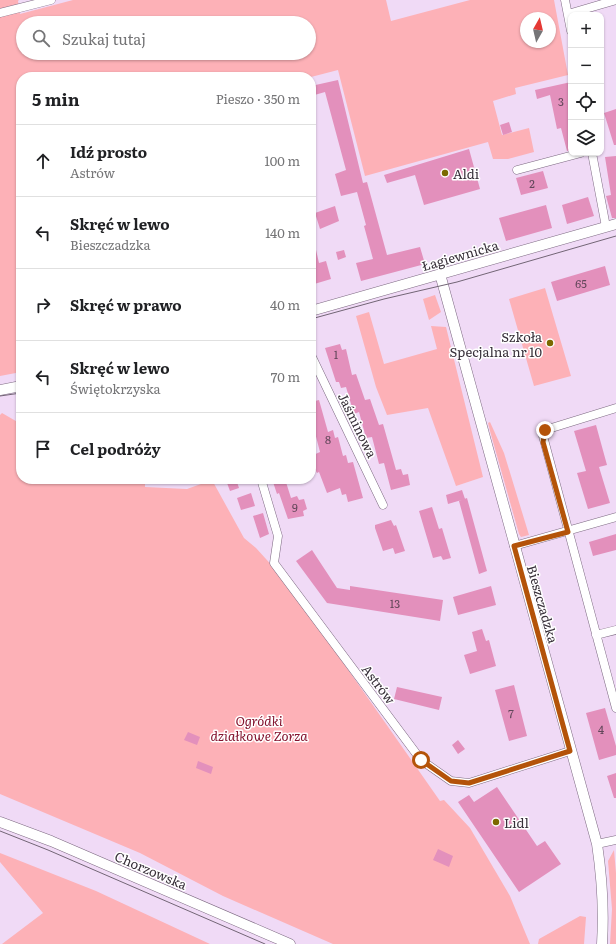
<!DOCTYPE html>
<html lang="pl">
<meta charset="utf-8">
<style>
body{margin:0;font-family:Literata,serif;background:#f6f6f6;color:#202124}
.controls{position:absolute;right:12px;top:12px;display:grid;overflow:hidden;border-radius:8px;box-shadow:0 1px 3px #0004}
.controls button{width:36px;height:36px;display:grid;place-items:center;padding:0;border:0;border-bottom:1px solid #e0e0e0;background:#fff;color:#202124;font:20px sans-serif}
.compass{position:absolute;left:520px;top:12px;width:36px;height:36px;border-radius:50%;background:#fff;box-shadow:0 1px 3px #0004;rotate:8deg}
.stop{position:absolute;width:12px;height:12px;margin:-9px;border:3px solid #b45309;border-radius:50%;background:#fff}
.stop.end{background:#b45309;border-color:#fff;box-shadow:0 1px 4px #0008}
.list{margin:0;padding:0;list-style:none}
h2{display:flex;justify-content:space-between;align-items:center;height:52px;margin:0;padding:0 16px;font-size:17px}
h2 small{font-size:13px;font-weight:400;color:#757577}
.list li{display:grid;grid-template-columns:26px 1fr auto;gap:12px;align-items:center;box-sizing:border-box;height:72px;padding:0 16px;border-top:1px solid #e0e0e0}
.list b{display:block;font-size:15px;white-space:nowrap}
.list p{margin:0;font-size:13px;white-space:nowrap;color:#757577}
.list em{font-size:13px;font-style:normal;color:#757577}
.icon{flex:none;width:22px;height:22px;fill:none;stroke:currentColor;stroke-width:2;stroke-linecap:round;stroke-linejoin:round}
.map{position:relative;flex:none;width:616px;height:944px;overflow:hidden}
.search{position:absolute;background:#fff;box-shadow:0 1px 3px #0004;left:16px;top:16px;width:300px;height:44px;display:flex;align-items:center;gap:10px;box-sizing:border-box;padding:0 14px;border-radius:22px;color:#757577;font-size:15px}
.panel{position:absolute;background:#fff;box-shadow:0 1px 3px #0004;left:16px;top:72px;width:300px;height:412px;border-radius:16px}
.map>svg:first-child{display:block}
.green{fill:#fdb1b7;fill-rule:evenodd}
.building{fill:#e390bc}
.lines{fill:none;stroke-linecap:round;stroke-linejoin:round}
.minor-casing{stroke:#7d6a82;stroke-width:9}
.tertiary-casing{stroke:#7d6a82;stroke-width:11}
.minor{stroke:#fff;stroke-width:8}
.tertiary{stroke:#fff;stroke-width:10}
.tram{stroke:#726575;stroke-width:1}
.route{stroke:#b45309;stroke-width:5}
.poi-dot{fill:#7b6900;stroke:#fff;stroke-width:1.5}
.labels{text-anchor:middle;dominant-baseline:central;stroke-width:3;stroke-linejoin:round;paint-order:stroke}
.number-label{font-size:11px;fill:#62475a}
.poi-label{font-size:13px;fill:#372f39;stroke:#fff;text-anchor:start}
.street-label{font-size:13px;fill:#372f39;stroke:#fff}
.park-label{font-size:13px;font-style:italic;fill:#83132e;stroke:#fff}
</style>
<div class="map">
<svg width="616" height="944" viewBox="0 0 616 944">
<rect width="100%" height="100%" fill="#f0daf6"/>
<path class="green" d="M0,0H19L18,1L20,14L73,0H386L391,21L470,0H554L568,75L515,88L516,94L493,101L502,135L529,128L534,152L508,159H493L488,142L365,176L338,70L311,77H21V372L0,376ZM526,18H550V42H526ZM23,23H309V53H23Z
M545,288L571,376L534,386L509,299Z
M435,295L441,312L429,320L423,299Z
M369,312L384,364L437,349L431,326L446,327L483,477L456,486L428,408L387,415L376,387L356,316Z
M2,413L21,424V479H145V487L187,489L212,480L244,538L256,548L286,581L440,801L444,800L470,828L510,896L530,944H333L223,896L140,853L0,794V415Z
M490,422L504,453L529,535L521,537L519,534L490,431L488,423Z
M614,850L616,873V944H610L612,909L608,861Z
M0,853L96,891L210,944H2L43,913L0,862Z
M580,916L586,917L584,944H538L539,939Z"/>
<path class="building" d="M338,80L363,183L367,182L387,255L420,247L425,264L361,281L356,263L373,259L364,226L366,225L357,192L341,196L335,174L346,170L325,92L311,96V86Z
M571,82V150L567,151L561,128L557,129L550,95L537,99L535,90Z
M616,109V145H614L604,113Z
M509,122L512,132L503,135L500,125Z
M469,149L480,189L424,205L415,175L387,183L384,175Z
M616,156V218H612L606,196L611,195L605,157Z
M543,171L548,188L521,195L516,178Z
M588,197L594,216L567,224L562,205Z
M546,205L552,228L506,241L499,218Z
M335,206L339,221L320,229L315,213Z
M314,241L319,263L326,261L331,279L311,285V242Z
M344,250L346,257L338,260L336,252Z
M605,266L610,285L557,301L551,282Z
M340,344L342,350L346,349L352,375L356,374L365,400L370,399L379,425L383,424L396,470L401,469L403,475L408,474L410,485L391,490L384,463L379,464L372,437L366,438L359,412L354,414L346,387L341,388L339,382H336L325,348Z
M319,400L328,432L333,430L335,438L338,437L343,456L346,455L348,463L353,462L363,498L348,502L346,494L342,495L340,488L327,493L319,472L317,473L311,462V456L320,452L313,425L311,426V402Z
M596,425L607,465L599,467L610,503L588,509L577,473L586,471L574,431Z
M236,479L239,488L230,491L227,483Z
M272,479H285L291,498L297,496L299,500L304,499L307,509L303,511L304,516L288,519L279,493L277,494Z
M462,490L465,499L448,504L446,495Z
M251,493L255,506L241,510L237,498Z
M467,498L487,571L479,574L459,501Z
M432,507L439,529L442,528L451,558L443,560L441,556L433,558L419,511Z
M263,513L269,534L260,538L253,516Z
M391,520L394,526L396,525L405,551L395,554L393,548L383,551L375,528V525Z
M616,534V550L593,556L589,542Z
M312,550L337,588L350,590V586L443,600L440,621L327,603L296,561Z
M491,586L496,605L458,615L453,597Z
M482,629L486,641L489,640L496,666L470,674L464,655L477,651L472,632Z
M514,685L527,736L509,741L495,690Z
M397,687L442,697L439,710L394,699Z
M605,708L616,746V755L599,760L586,713Z
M188,732L200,737L197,745L184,740Z
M458,740L465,749L458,754L452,745Z
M198,761L213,767L211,774L196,768Z
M616,773V798H614L607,776Z
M497,787L537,846L545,841L561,864L519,892L458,802L469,795L474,802Z
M438,849L453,856L449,867L433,860Z"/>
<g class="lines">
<g class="minor-casing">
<path id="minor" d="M565,0L571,31
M0,13L51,0
M568,14L616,0
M592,153L606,227
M517,170L581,153
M311,355L383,505
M616,408L545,430L543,436L616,708
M261,479L278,536L274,563L421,760L451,781L469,783L570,751
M514,546L616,517
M596,635L616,630
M597,844L616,840"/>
</g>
<g class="tertiary-casing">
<path id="tertiary" d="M440,274L597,844C602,877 604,910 602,944
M311,311L616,224
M0,390L21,386
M0,822L51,841L290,944"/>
</g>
<use href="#minor" class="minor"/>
<use href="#tertiary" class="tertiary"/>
<path class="tram" d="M311,319L384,299L457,282L616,236
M0,396L21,393
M0,831L48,850L265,944"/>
</g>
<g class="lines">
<path class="route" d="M421,760L451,781L469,783L570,751L514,546L568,532L543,442L545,430"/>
</g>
<g class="poi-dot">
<circle cx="445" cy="173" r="4"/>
<circle cx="550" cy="343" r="4"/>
<circle cx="496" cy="822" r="4"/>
</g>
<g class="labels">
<g class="number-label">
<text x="561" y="101">3</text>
<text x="532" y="183">2</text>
<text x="581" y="283">65</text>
<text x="336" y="354">1</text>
<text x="328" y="439">8</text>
<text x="295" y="507">9</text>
<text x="395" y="603">13</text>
<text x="511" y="713">7</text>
<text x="601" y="729">4</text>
</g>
<g class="poi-label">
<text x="453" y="173">Aldi</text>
<text x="542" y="336" text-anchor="end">Szkoła<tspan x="542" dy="15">Specjalna nr 10</tspan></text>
<text x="504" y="822">Lidl</text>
</g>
<g class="street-label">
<text transform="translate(460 255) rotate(-16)">Łagiewnicka</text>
<text transform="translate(358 425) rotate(64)">Jaśminowa</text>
<text transform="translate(543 604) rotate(74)">Bieszczadzka</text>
<text transform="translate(379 684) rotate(53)">Astrów</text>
<text transform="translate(151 870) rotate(23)">Chorzowska</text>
</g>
<g class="park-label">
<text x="259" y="720">Ogródki<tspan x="259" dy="15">działkowe Zorza</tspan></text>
</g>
</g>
</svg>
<div class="controls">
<button>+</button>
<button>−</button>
<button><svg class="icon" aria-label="locate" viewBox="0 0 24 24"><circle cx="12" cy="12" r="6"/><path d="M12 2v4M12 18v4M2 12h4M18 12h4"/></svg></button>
<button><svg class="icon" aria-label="layers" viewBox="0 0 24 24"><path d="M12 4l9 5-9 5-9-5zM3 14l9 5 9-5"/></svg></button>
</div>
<svg class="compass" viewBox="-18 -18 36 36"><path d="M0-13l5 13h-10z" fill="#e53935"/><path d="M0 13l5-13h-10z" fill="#757577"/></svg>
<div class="stop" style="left:421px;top:760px"></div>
<div class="stop end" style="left:545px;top:430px"></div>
<div class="search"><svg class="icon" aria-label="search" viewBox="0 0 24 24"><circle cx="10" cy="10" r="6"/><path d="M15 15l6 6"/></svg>Szukaj tutaj</div>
<section class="panel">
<h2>5 min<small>Pieszo · 350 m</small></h2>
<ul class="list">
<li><svg class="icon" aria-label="ahead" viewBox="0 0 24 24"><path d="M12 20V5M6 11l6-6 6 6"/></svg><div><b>Idź prosto</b><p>Astrów</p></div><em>100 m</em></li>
<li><svg class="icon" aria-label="left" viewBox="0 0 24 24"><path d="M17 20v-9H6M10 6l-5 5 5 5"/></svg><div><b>Skręć w lewo</b><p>Bieszczadzka</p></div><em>140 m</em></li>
<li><svg class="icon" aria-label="right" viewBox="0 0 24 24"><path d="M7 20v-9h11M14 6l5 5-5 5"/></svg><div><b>Skręć w prawo</b></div><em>40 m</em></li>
<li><svg class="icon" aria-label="left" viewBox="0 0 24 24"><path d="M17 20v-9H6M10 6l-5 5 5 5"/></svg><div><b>Skręć w lewo</b><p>Świętokrzyska</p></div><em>70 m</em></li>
<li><svg class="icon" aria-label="arrive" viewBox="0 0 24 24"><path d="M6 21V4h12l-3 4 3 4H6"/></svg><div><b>Cel podróży</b></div></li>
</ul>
</section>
</div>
